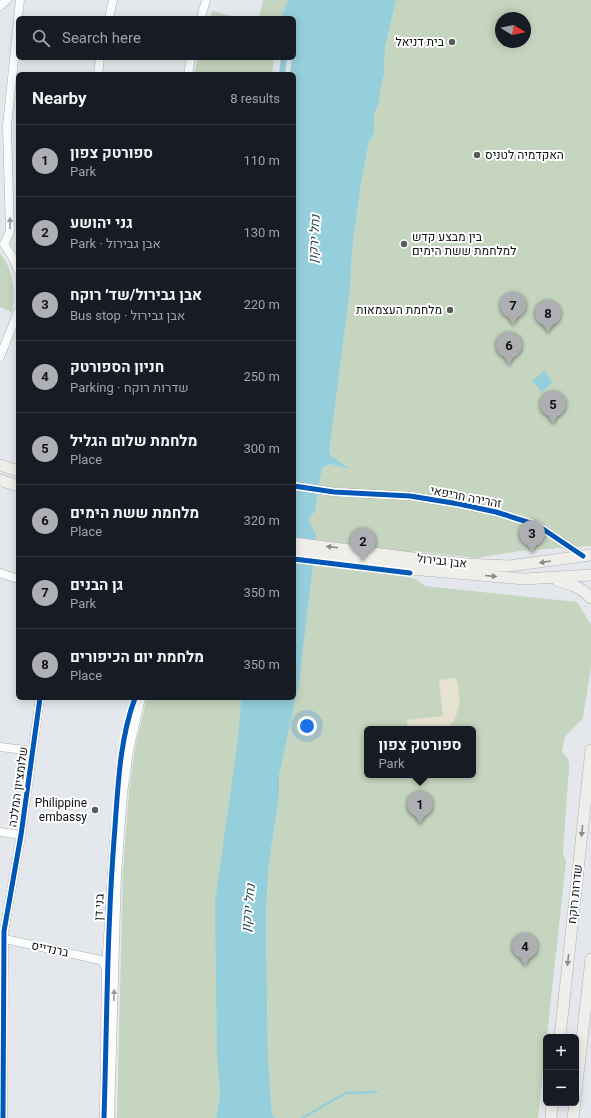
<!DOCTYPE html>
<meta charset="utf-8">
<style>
body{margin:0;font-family:Roboto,Heebo,sans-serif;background:#20242c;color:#f1f3f6}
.controls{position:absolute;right:12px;bottom:12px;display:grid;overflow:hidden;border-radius:6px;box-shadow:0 2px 10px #0003}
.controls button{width:36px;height:36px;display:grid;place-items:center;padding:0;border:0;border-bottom:1px solid #363941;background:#171b24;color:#f1f3f6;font:20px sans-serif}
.compass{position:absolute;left:495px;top:12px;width:36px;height:36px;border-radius:50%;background:#171b24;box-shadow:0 2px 10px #0003;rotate:100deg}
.you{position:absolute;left:307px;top:726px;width:14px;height:14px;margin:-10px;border:3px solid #fff;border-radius:50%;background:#1a73e8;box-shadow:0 0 0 6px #1a73e833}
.badge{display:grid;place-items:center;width:26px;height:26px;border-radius:50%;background:#adafb2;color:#111;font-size:13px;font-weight:700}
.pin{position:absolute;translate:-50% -33px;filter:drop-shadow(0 1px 2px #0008)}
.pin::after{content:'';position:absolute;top:21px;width:14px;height:12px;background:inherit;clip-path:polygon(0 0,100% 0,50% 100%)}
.popup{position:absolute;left:364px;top:726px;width:112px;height:52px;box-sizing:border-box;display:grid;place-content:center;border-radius:6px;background:#171b24;filter:drop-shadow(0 1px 3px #0005);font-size:13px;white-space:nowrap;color:#9ea1a6}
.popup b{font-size:15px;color:#f1f3f6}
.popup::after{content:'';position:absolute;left:50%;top:100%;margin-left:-8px;border:8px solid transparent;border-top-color:#171b24}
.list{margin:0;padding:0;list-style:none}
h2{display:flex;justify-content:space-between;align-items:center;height:52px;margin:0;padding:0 16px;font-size:17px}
h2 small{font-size:13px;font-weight:400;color:#9ea1a6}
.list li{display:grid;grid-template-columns:26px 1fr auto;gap:12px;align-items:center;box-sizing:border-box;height:72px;padding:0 16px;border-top:1px solid #363941}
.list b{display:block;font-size:15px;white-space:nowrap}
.list p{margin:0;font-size:13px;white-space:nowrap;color:#9ea1a6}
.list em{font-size:13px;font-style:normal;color:#9ea1a6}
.icon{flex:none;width:22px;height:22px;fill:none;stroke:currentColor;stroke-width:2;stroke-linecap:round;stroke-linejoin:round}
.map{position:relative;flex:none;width:591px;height:1118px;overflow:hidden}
.search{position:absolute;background:#171b24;box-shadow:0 2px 10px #0003;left:16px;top:16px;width:280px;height:44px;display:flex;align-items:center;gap:10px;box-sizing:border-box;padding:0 14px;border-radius:6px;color:#9ea1a6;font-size:15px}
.panel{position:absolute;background:#171b24;box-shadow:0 2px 10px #0003;left:16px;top:72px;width:280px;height:628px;border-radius:6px}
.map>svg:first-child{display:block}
.green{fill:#c5d5bf;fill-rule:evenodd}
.sand{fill:#e6e2cf}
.water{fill:#95cfdb}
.pier{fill:#e4e8ec}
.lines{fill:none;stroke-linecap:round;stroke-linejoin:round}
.stream{stroke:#95cfdb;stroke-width:2.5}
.street-casing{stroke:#aeb1b4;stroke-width:9}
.secondary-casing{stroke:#aeb1b4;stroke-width:12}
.street{stroke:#fbfcfc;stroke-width:8}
.secondary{stroke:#efeeea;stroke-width:11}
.cycleway-casing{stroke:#fff;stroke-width:8}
.cycleway{stroke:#0057b8;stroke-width:5}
.oneway{fill:#9c9e9f}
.oneway2{fill:#8a8a89}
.poi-dot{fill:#595c5f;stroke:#fff;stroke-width:1.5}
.labels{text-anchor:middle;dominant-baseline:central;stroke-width:4;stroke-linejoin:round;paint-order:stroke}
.poi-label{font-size:12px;fill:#0e1013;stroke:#fff;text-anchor:end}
.street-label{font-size:12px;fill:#0e1013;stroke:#fff}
.water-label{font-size:13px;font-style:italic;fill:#21474e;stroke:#fff}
</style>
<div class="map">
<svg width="591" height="1118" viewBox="0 0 591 1118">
<rect width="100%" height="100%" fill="#e4e8ec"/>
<path class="green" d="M263,0H288L281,18H259Z
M396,0H591V546L520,551L476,558L413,551L410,578L416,579L425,586L577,602L591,625V666L583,718L565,737L562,752L568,759L569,767L563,852L566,862L538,1118H275L272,1114L268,1059L266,915L269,862L279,797V776L299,684L313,566L316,534L309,521L311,515L315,512L322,468L330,464L350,468L331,456L328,452L350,289L352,251L361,183L369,142L374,133V114L379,104L380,91L384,75L385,48ZM501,18H525V42H501ZM367,729H473V775H367Z
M212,11L239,18H210Z
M198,58H274L272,74H194Z
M0,253C13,270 16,291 12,312L0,307Z
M147,698H241L217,1055L220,1095L216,1118H117L123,870L129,791L135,748Z"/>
<path class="sand" d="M456,678C462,696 461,715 447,729H408L407,720L443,716L439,680Z"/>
<path class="water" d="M288,0H396L385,48L384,75L380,91L379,104L374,114V133L369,142L361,183L352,251L350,289L329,451L331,456L351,469L330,464L322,468L315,512L311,515L309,521L316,534L313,566L299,684L279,776V797L269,862L266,915L268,1059L272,1114L275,1118H216L220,1095L217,1055L215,902L238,739L241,698H294V74H272L274,58H294V18H281Z
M544,371L553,382L542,392L532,381Z"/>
<path class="pier" d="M274,58H281L279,74H272Z
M287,58H292L290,74H285Z"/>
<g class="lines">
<path class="stream" d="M302,1118L346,1093L376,1092"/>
<g class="street-casing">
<path id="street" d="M0,6L7,0
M18,18L20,0
M109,18L113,0
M201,18L206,0
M18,21L7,126L10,232L4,244L13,258L18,270
M98,74L100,58
M188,74L191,58
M0,357L18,312
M294,486L334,492L410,496L459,504L496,512L537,525L583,556
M0,573L18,579
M0,747L33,751
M118,789L123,749L135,698
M0,832L21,835
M0,938L100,960L103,962L106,969
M3,1118L4,931L21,835L40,698
M104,1118L106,968L115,827
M110,1118L117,874L123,794L129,750L141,698"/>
</g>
<g class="secondary-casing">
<path id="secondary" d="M0,465L18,471
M0,480L18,486
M294,543L412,558L466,564L509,566L591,555
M294,554L411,569L524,579L591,575
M558,581C572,584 582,588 591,598
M560,1037L591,750
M576,1092L591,959
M551,1118L552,1103
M573,1118L575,1103"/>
</g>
<use href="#street" class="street"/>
<use href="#secondary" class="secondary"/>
<g class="cycleway-casing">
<path id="cycleway" d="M294,486L334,492L410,496L459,504L496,512L537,525L583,556
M294,559L410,573
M3,1118L4,931L21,835L40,698
M104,1118C107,1021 107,924 115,827C118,785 120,738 135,698"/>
</g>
<use href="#cycleway" class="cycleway"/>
</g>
<defs><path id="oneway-solid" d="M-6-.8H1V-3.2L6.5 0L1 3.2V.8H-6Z"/></defs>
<g class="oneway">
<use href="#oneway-solid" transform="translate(10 223) rotate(-90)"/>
<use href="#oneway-solid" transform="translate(114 995) rotate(-88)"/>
</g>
<g class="oneway2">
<use href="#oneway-solid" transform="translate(332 547) rotate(-173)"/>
<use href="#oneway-solid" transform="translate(545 562) rotate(171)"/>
<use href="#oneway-solid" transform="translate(491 576) rotate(5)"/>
<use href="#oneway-solid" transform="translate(582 831) rotate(96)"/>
<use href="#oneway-solid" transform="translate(568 960) rotate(96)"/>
</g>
<g class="poi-dot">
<circle cx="452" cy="42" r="4"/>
<circle cx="477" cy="155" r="4"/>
<circle cx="404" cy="244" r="4"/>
<circle cx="450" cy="310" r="4"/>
<circle cx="95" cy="810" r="4"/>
</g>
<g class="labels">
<g class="poi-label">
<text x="444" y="42">בית דניאל</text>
<text x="485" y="155" text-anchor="start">האקדמיה לטניס</text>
<text x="412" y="237" text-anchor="start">בין מבצע קדש<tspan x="412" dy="14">למלחמת ששת הימים</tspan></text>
<text x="442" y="310">מלחמת העצמאות</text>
<text x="87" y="803">Philippine<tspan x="87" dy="14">embassy</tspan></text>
</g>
<g class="street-label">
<text transform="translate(466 497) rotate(11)">זהרירה חריפאי</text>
<text transform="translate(442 561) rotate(6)">אבן גבירול</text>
<text transform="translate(18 787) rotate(-82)">שלומציון המלכה</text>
<text transform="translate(575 894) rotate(-84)">שדרות רוקח</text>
<text transform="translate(99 907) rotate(-87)">בני דן</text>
<text transform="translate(50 949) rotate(12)">ברנדייס</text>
</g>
<g class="water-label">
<text transform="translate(314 239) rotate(-87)">נחל ירקון</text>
<text transform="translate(248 908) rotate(-84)">נחל ירקון</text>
</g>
</g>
</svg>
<div class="controls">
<button>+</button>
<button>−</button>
</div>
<svg class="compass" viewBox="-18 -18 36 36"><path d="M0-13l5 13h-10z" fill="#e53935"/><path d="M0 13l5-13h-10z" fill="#9ea1a6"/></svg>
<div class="you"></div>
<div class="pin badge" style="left:420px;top:824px">1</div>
<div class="popup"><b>ספורטק צפון</b>Park</div>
<div class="pin badge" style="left:363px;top:561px">2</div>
<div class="pin badge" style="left:532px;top:553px">3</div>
<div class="pin badge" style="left:525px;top:966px">4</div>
<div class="pin badge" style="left:553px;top:424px">5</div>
<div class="pin badge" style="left:509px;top:365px">6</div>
<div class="pin badge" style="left:513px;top:325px">7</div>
<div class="pin badge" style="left:548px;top:333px">8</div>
<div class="search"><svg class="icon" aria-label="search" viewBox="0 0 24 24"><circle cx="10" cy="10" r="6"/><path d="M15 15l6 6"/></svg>Search here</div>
<section class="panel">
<h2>Nearby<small>8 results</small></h2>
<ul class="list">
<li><span class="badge">1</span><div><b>ספורטק צפון</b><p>Park</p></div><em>110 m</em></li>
<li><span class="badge">2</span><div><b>גני יהושע</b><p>Park · אבן גבירול</p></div><em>130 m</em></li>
<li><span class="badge">3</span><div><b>אבן גבירול/שד׳ רוקח</b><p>Bus stop · אבן גבירול</p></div><em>220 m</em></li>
<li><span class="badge">4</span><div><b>חניון הספורטק</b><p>Parking · שדרות רוקח</p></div><em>250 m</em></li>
<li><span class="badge">5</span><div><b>מלחמת שלום הגליל</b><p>Place</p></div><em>300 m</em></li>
<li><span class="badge">6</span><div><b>מלחמת ששת הימים</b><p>Place</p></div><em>320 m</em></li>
<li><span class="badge">7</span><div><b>גן הבנים</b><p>Park</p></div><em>350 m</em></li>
<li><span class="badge">8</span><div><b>מלחמת יום הכיפורים</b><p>Place</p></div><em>350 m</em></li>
</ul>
</section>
</div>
